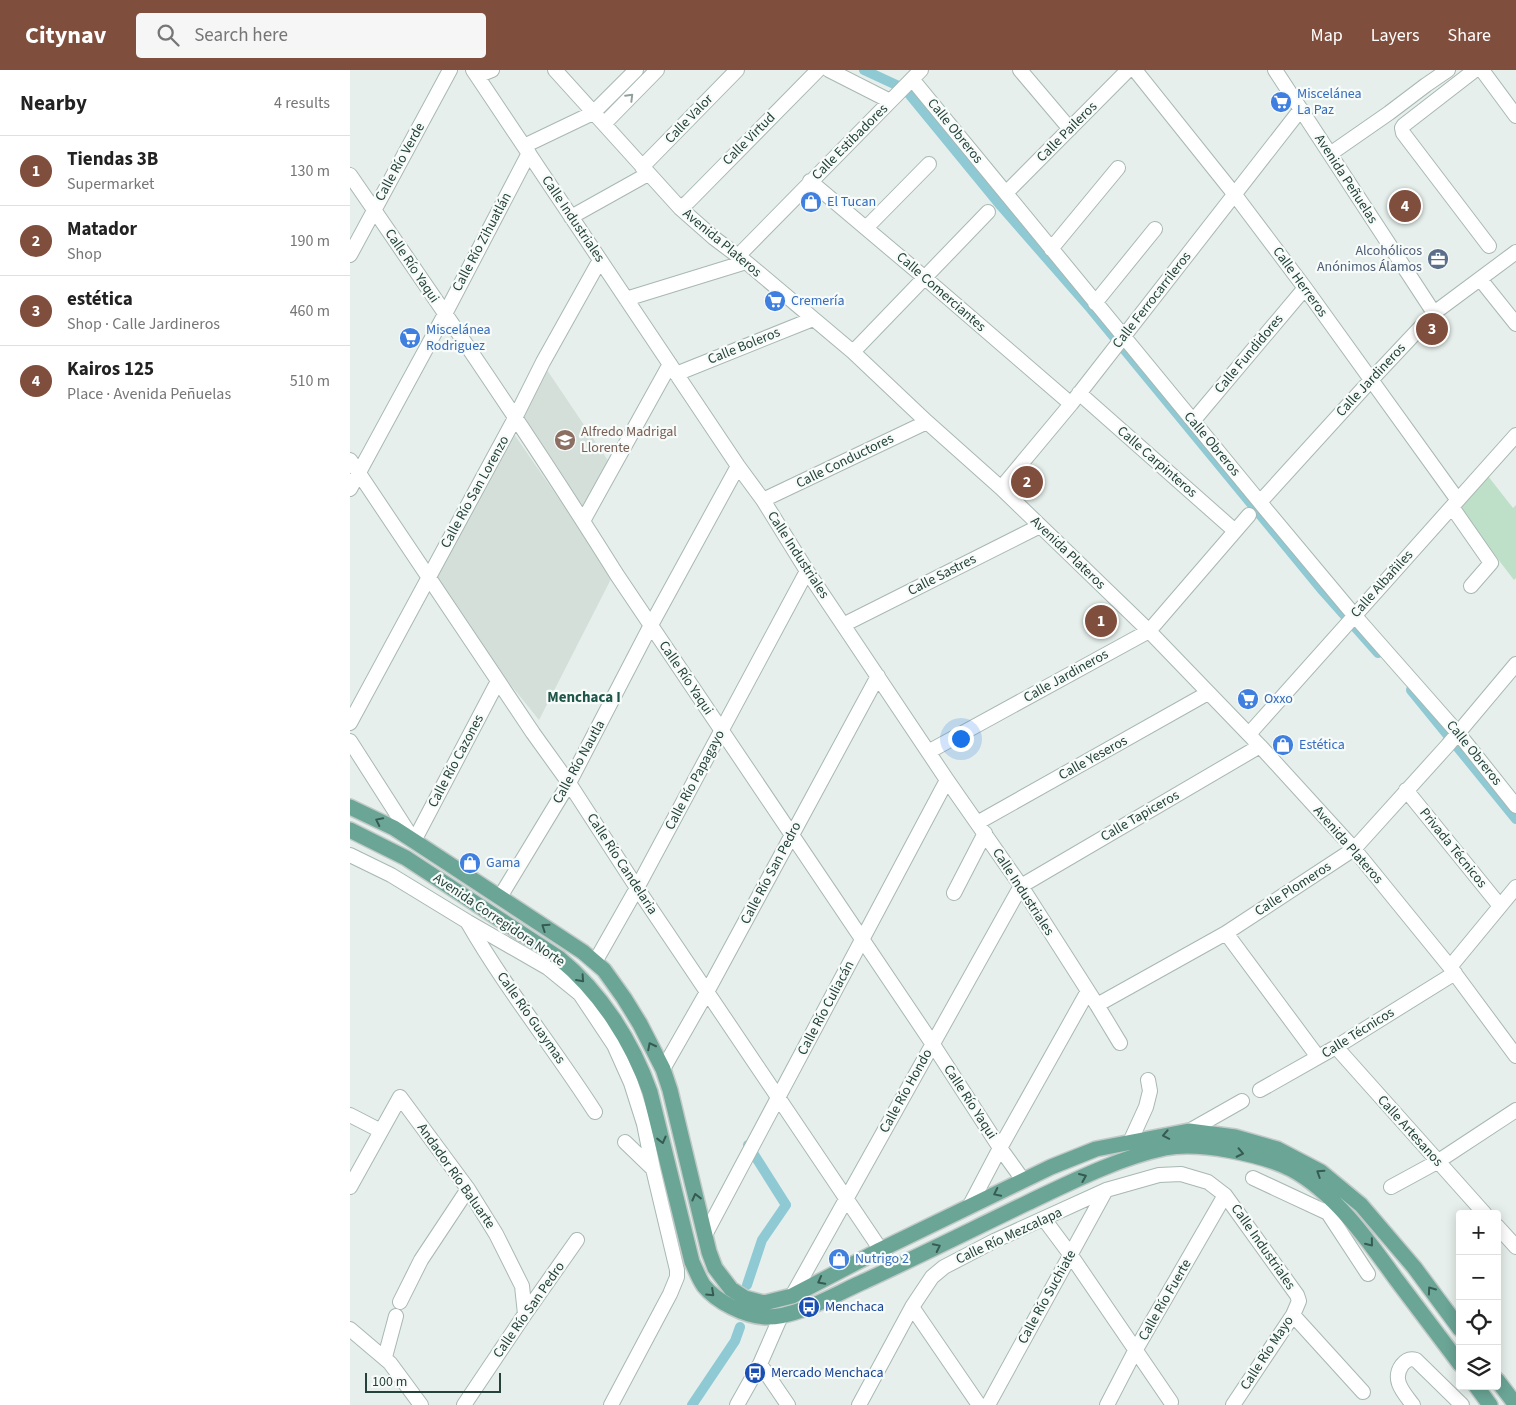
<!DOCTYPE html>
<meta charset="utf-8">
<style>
body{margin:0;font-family:"Source Sans 3",sans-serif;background:#f6f6f6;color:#222}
.controls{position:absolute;right:15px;bottom:15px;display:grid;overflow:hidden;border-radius:5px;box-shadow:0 2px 12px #0003}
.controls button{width:45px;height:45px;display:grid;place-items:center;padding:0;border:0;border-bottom:1px solid #e0e0e0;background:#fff;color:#222;font:25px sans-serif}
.scale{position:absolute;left:15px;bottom:12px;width:136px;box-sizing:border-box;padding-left:5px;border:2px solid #24423a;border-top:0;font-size:14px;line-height:18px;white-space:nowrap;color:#24423a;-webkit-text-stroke:4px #f7fbf9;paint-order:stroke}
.you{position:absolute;left:610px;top:668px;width:18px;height:18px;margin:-12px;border:4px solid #fff;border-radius:50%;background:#1a73e8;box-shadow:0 0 0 8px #1a73e833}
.badge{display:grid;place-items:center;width:32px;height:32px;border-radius:50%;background:#804e3d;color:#fff;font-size:16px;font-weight:700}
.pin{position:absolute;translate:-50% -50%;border:2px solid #fff;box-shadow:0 1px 5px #0006}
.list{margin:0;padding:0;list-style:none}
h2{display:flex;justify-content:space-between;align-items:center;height:65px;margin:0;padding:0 20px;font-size:21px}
h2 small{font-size:16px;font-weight:400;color:#767676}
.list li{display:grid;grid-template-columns:32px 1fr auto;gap:15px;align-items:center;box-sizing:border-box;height:70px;padding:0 20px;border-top:1px solid #e0e0e0}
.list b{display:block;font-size:19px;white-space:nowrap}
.list p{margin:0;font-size:16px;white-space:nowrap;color:#767676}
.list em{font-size:16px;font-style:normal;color:#767676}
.icon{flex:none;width:28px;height:28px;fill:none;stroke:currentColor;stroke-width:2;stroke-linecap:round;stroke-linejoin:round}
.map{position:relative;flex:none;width:1166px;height:1335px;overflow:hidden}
header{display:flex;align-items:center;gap:30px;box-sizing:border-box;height:70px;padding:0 25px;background:#804e3d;color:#fff}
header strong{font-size:24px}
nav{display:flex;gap:28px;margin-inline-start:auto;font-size:18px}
.search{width:350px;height:45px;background:#f6f6f6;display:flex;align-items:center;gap:12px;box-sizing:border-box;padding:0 18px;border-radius:5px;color:#767676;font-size:19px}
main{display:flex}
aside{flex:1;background:#fff}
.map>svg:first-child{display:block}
.built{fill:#d4dfda}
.green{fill:#bfe0c8}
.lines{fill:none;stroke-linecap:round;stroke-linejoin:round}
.canal{stroke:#8ec9d4;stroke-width:10}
.minor-casing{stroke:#a8b8b2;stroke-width:16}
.major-casing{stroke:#c2cac8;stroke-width:18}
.minor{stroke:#fff;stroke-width:14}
.major{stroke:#6aa596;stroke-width:15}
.oneway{stroke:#92a09c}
.oneway2{stroke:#365b51}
.labels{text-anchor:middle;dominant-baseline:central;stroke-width:4.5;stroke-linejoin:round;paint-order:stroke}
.shop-label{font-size:14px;fill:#366cbe;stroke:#f7fbf9;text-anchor:start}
.street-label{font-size:14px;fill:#24423a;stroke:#f7fbf9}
.service-label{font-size:14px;fill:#4e5e75;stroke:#f7fbf9;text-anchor:end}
.education-label{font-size:14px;fill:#785e54;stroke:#f7fbf9;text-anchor:start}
.transit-label{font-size:14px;fill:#164399;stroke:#f7fbf9;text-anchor:start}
.neighbourhood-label{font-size:15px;font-weight:bold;fill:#1f5548;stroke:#f7fbf9}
</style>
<header>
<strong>Citynav</strong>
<div class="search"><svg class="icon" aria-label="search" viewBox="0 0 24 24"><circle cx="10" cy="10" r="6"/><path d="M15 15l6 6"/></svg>Search here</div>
<nav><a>Map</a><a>Layers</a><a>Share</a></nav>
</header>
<main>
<aside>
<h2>Nearby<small>4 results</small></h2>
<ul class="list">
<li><span class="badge">1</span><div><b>Tiendas 3B</b><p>Supermarket</p></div><em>130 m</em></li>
<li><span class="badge">2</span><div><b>Matador</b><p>Shop</p></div><em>190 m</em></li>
<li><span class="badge">3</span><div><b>estética</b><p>Shop · Calle Jardineros</p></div><em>460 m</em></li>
<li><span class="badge">4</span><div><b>Kairos 125</b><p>Place · Avenida Peñuelas</p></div><em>510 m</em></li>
</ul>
</aside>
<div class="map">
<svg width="1166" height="1335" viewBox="0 0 1166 1335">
<rect width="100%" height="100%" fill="#e6efeb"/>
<path class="built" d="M195,297L261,395L234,443L169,346Z
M164,364L229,458L261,509L189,650L148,599L85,504Z"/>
<path class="green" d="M1134,401L1163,438L1166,435V508L1164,510L1105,433Z"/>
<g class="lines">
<path class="canal" d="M514,0L555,19L559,24L651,136L741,239L973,521L1028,583
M1061,620L1166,749
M397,1215L412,1170L436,1135L398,1075
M342,1335L385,1271L390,1257"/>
<g class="minor-casing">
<path id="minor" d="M123,0L388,396L413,430L457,501L597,710L671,816L747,935L770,973
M205,0L330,138L364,168L396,192L503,282L577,352L651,418L799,561L910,676L1004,779L1100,897L1166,986
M479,0L540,31
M670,0L720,59
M785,0L885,125L955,218L1107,429
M925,0L1084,243
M1125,0L1054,55L1052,58L1053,63L1139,176
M1132,0L1166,46
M127,6L142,0
M562,9L913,436L1004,545L1108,663L1166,736
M254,54L307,0
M174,76L243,43L286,0
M980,84L1039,43L1076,15L1098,0
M292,97L387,0
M0,105C91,237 182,369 267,505L582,973L650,1078L673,1110
M460,111L575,208L721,334
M656,123L778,0
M330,138L338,132L468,0
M221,147L298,104
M516,158L579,94
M701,179L768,98
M0,185L100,0
M387,187L571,0
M1130,209L1166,254
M276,229L396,192
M745,233L805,159
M503,282L638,142
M326,304L463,249
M729,323L885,461
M843,351L955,218
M0,390L183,663L219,713L287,818L543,1198
M651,418L721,334L951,39
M0,419L95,244L179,83
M413,430L577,352
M910,432L1021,310L1084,243L1166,182
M1102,437L1141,493L1121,516
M233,451L320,294
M493,555L690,456
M0,653L165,348L193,292L250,190
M899,664L1166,365
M0,671L64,771L148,611
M578,682L799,561L899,445
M1056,720L1150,836
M627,753L858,623
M0,785L41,805L118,852L198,898L230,924L264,975L281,1013L294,1054L303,1099L327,1200V1207L320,1224L261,1335
M671,816L910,676
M604,823L635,763
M150,827L219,713L301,555L388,396
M118,853C156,919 204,978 245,1042
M876,863L968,987
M245,892L287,818L457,501
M1100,897L1166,817
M747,935L876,863L1004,779L1098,675L1166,594
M986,977L1135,1144
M313,999L357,922L528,606
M910,1020L986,977L1105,903
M0,1045L31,1061
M839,1061L892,1031
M275,1072L303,1099
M780,1072L796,1037L800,1021L798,1010
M903,1108L978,1143L983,1131
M0,1117L50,1027L118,1119L146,1164L172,1216L175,1244
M1041,1117L1087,1092L1166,1040
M619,1137L650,1078L738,921
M978,1143L1018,1204
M694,1149L720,1184L821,1332
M1147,1156L1166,1177
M355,1165L597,710
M442,1226L671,816
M50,1232L71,1190L118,1119
M562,1237L629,1335
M943,1245L1013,1322
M0,1259L40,1293L71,1335
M35,1287L46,1246
M410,1294L438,1335
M114,1335L175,1244L227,1170
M387,1335L410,1294L431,1246
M509,1335L562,1237L582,1207L594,1197L644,1171L756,1120L809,1105L831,1104L858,1112L875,1125L947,1225L949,1231L943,1245L883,1335
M638,1335L756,1120
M757,1335L785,1281L875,1125
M1063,1335C1054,1323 1041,1310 1052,1295C1056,1290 1060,1288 1066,1290L1112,1335"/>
</g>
<g class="major-casing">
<path id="major" d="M0,737L44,758L64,771L233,882L254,900L274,928L290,954L313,999L320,1020L359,1182L365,1198L381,1219L395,1228L414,1233L442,1226L530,1180L701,1097L746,1079L839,1061L885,1067L927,1079L971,1102L1011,1135L1064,1197L1110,1259
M0,760L56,788L209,888C251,923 282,971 300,1022L342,1192C346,1200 349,1209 354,1216C367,1232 395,1246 415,1247C447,1248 485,1224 515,1211C569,1186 623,1159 677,1133C721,1112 768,1088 815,1078C848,1071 911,1084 941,1099C984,1122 1018,1170 1046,1209C1067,1237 1089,1266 1110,1294
M1147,1310L1166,1335
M1126,1316L1140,1335"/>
</g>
<use href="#minor" class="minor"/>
<use href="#major" class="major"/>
</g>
<defs><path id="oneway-chevron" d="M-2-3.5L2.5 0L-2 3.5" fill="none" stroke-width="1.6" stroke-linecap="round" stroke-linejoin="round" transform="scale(1.25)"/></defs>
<use class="oneway" href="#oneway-chevron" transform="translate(280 27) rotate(-45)"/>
<g class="oneway2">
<use href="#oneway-chevron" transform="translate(29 751) rotate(-154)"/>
<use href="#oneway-chevron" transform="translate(195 857) rotate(-146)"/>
<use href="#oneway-chevron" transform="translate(231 909) rotate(48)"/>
<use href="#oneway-chevron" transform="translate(301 976) rotate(-117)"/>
<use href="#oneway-chevron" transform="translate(816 1065) rotate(169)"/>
<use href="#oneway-chevron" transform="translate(312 1070) rotate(76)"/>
<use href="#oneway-chevron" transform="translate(890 1083) rotate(12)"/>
<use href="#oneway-chevron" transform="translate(970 1103) rotate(-147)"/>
<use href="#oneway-chevron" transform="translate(733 1107) rotate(-23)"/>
<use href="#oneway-chevron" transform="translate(647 1123) rotate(154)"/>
<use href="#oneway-chevron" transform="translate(346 1127) rotate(-104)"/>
<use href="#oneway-chevron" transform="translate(1020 1173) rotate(51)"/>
<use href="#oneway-chevron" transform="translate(587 1177) rotate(-26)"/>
<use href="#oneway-chevron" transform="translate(471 1211) rotate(152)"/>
<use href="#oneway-chevron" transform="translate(1081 1220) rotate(-126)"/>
<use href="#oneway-chevron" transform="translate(361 1223) rotate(43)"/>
</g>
<defs>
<g id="supermarket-disc" transform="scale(1.125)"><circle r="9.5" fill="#3f7fe0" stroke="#f7fbf9"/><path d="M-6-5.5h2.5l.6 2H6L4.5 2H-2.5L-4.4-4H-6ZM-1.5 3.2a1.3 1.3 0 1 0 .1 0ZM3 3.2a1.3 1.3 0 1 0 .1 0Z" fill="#fff"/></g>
<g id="shop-disc" transform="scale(1.125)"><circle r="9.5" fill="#3f7fe0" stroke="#f7fbf9"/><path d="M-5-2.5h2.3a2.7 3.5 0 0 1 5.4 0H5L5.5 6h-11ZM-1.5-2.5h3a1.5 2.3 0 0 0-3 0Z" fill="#fff"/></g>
<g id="office-disc" transform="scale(1.125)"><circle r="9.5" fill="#5c6f8a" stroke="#f7fbf9"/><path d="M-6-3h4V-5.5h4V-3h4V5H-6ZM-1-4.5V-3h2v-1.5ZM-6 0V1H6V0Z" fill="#fff"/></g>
<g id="school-disc" transform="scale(1.125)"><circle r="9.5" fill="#8d6e63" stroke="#f7fbf9"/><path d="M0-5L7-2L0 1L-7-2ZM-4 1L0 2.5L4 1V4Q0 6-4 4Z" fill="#fff"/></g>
<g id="bus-disc" transform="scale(1.125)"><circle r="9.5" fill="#1a4fb4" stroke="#f7fbf9"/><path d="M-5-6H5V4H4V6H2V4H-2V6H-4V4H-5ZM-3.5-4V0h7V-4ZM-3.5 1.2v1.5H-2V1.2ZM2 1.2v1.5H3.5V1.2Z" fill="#fff"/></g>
</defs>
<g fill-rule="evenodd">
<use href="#supermarket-disc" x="931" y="32"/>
<use href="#shop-disc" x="461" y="132"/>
<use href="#office-disc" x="1088" y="189"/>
<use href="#supermarket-disc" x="425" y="231"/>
<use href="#supermarket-disc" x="60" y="268"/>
<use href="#school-disc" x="215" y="370"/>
<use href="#supermarket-disc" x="898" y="629"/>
<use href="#shop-disc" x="933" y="675"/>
<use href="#shop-disc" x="120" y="793"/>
<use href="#shop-disc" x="489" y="1189"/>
<use href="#bus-disc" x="459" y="1237"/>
<use href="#bus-disc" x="405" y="1303"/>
</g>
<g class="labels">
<g class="shop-label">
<text x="947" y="24">Miscelánea<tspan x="947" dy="16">La Paz</tspan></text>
<text x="477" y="132">El Tucan</text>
<text x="441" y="231">Cremería</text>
<text x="76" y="260">Miscelánea<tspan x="76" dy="16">Rodriguez</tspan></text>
<text x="914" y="629">Oxxo</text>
<text x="949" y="675">Estética</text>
<text x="136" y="793">Gama</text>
<text x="505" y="1189">Nutrigo 2</text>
</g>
<g class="street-label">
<text transform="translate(339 49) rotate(-46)">Calle Valor</text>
<text transform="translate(605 61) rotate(51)">Calle Obreros</text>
<text transform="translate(717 62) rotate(-45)">Calle Paileros</text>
<text transform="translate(399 69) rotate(-45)">Calle Virtud</text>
<text transform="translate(500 72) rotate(-45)">Calle Estibadores</text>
<text transform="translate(50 92) rotate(-61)">Calle Río Verde</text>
<text transform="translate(996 109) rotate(57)">Avenida Peñuelas</text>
<text transform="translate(223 149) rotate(56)">Calle Industriales</text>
<text transform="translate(132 172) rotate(-62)">Calle Río Zihuatlán</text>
<text transform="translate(372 173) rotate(40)">Avenida Plateros</text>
<text transform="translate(62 196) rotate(56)">Calle Río Yaqui</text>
<text transform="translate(950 212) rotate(54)">Calle Herreros</text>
<text transform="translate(591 222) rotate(41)">Calle Comerciantes</text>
<text transform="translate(802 230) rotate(-52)">Calle Ferrocarrileros</text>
<text transform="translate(394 276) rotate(-22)">Calle Boleros</text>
<text transform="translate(899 284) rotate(-50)">Calle Fundidores</text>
<text transform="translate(1021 310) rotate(-47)">Calle Jardineros</text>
<text transform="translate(862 374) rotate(50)">Calle Obreros</text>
<text transform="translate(495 391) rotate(-26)">Calle Conductores</text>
<text transform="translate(807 392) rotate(41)">Calle Carpinteros</text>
<text transform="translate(125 422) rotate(-61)">Calle Río San Lorenzo</text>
<text transform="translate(718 483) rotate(44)">Avenida Plateros</text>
<text transform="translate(448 485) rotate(57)">Calle Industriales</text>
<text transform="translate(592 505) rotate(-27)">Calle Sastres</text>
<text transform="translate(1032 514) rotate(-48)">Calle Albañiles</text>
<text transform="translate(716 606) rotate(-29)">Calle Jardineros</text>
<text transform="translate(336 608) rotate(56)">Calle Río Yaqui</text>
<text transform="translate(1124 683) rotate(51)">Calle Obreros</text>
<text transform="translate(743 688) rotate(-29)">Calle Yeseros</text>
<text transform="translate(106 691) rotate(-62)">Calle Río Cazones</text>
<text transform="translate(229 692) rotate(-61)">Calle Río Nautla</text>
<text transform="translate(345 710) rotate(-62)">Calle Río Papagayo</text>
<text transform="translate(790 746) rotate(-30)">Calle Tapiceros</text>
<text transform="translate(998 775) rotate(49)">Avenida Plateros</text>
<text transform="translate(1103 778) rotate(51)">Privada Técnicos</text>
<text transform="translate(272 794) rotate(57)">Calle Río Candelaria</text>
<text transform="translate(421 803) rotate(-62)">Calle Río San Pedro</text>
<text transform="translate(943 819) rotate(-33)">Calle Plomeros</text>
<text transform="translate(673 822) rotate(57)">Calle Industriales</text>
<text transform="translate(149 850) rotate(34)">Avenida Corregidora Norte</text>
<text transform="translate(476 938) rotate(-62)">Calle Río Culiacán</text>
<text transform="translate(181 948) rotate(55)">Calle Río Guaymas</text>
<text transform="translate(1008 963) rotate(-32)">Calle Técnicos</text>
<text transform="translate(556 1021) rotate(-61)">Calle Río Hondo</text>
<text transform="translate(620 1032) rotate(57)">Calle Río Yaqui</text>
<text transform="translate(1060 1061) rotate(48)">Calle Artesanos</text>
<text transform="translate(106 1106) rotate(55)">Andador Río Baluarte</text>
<text transform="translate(659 1166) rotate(-25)">Calle Río Mezcalapa</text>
<text transform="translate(913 1177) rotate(55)">Calle Industriales</text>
<text transform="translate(697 1227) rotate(-61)">Calle Río Suchiate</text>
<text transform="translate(815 1230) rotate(-60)">Calle Río Fuerte</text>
<text transform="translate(179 1240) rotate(-55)">Calle Río San Pedro</text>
<text transform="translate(917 1283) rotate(-57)">Calle Río Mayo</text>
</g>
<g class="service-label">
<text x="1072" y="181">Alcohólicos<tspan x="1072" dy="16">Anónimos Álamos</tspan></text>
</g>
<g class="education-label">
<text x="231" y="362">Alfredo Madrigal<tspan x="231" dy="16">Llorente</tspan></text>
</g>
<g class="transit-label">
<text x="475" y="1237">Menchaca</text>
<text x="421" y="1303">Mercado Menchaca</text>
</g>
<g class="neighbourhood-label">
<text x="234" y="627">Menchaca I</text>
</g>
</g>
</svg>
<div class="controls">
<button>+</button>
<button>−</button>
<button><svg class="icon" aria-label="locate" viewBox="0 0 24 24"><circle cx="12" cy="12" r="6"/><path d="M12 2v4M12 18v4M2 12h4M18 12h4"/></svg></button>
<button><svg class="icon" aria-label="layers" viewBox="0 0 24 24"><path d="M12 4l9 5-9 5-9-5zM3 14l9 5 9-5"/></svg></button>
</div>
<div class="scale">100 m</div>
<div class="you"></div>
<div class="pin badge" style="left:751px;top:551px">1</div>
<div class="pin badge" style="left:677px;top:412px">2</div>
<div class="pin badge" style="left:1082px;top:259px">3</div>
<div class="pin badge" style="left:1055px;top:136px">4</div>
</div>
</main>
